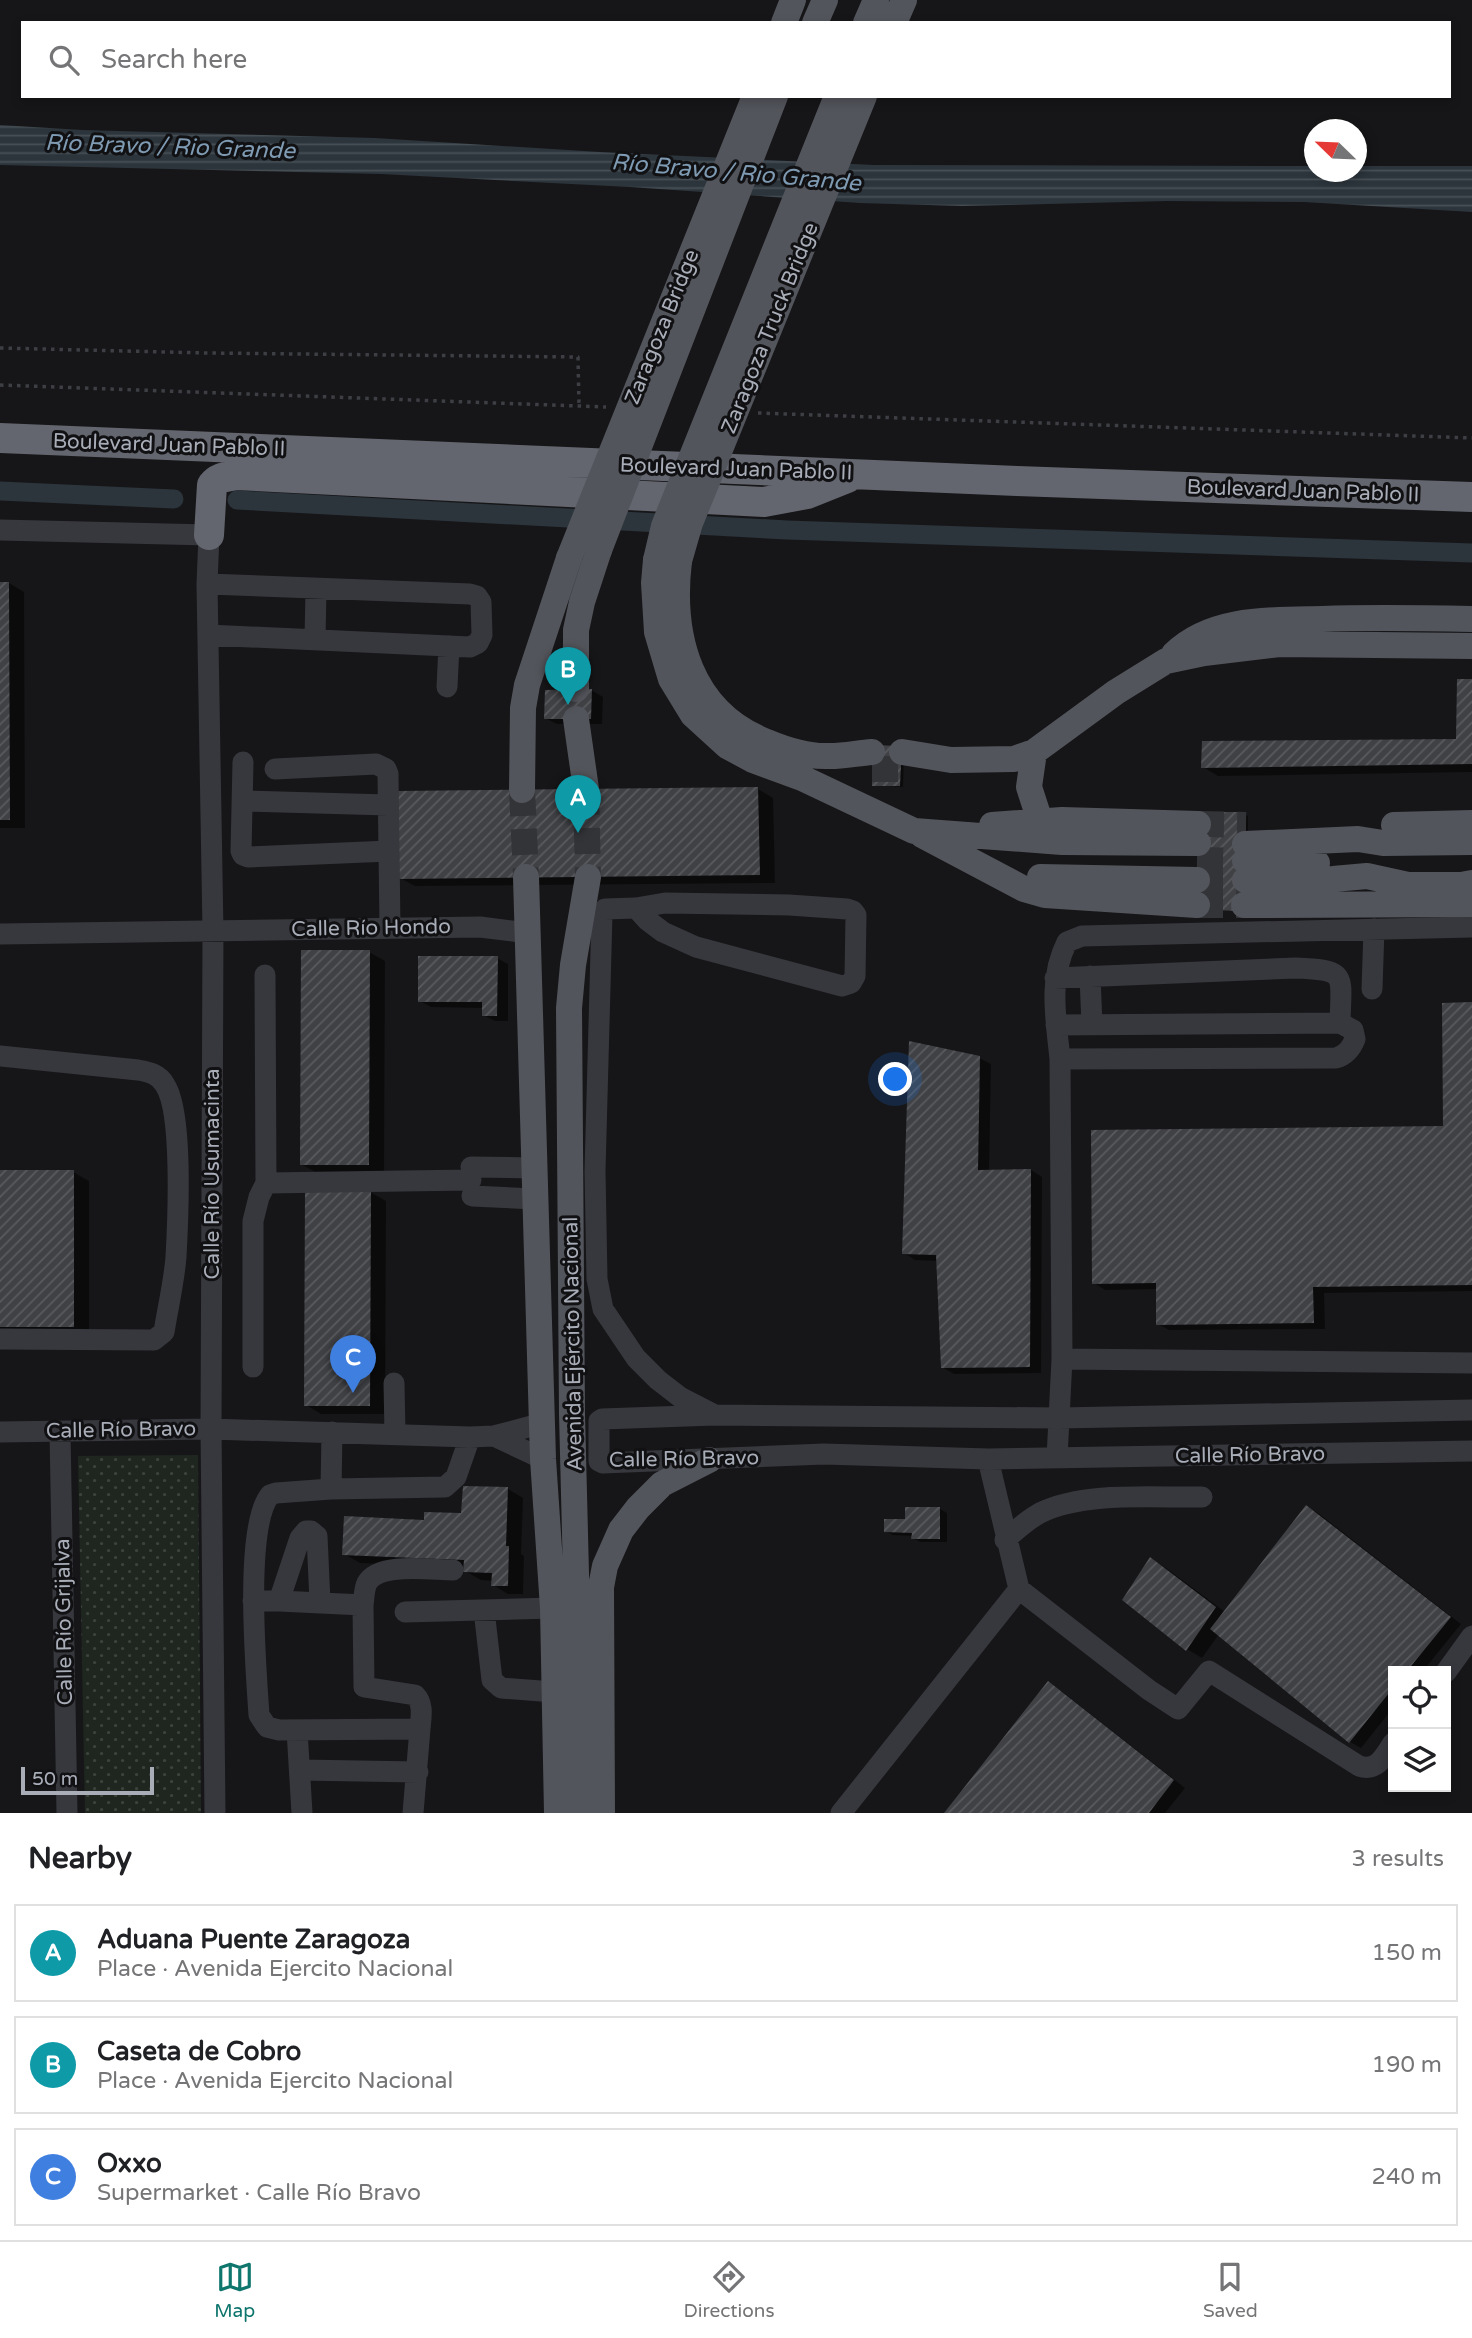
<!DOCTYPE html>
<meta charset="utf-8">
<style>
body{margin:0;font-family:"Varela Round",sans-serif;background:#f2f2f2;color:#202124}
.controls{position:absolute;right:21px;bottom:21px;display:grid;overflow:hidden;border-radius:0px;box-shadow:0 4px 10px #0003}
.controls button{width:63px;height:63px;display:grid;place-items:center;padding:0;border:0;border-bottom:2px solid #e0e0e0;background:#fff;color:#202124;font:35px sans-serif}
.compass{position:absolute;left:1304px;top:119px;width:63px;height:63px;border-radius:50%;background:#fff;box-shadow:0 4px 10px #0003;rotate:293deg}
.scale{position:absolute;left:21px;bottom:18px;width:133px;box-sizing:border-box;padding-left:7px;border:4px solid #a8adb8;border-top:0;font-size:19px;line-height:24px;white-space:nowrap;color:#a8adb8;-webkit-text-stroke:5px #111113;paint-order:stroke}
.you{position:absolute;left:896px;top:1080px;width:24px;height:24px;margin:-18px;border:5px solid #fff;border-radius:50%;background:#1a73e8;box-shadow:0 0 0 10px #1a73e833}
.badge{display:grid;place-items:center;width:46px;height:46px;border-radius:50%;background:#0f766e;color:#fff;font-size:23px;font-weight:700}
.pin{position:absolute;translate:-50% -58px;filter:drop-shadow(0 2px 4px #0008)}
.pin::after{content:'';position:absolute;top:37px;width:24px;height:21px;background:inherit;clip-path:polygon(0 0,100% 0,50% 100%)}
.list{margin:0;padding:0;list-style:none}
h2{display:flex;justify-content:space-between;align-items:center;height:91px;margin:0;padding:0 28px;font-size:30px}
h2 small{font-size:23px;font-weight:400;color:#757577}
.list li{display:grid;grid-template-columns:46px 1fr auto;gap:21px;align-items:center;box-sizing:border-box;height:98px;margin:0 14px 14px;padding:0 14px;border:2px solid #e0e0e0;border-radius:0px}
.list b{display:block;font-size:26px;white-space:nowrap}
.list p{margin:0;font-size:23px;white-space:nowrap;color:#757577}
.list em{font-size:23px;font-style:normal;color:#757577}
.icon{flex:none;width:38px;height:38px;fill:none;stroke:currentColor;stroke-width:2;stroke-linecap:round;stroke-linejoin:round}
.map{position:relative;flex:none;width:1472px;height:1813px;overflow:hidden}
.search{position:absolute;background:#fff;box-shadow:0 4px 10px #0003;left:21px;right:21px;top:21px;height:77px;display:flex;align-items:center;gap:18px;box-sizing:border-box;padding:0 24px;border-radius:0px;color:#757577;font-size:26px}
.sheet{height:427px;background:#fff}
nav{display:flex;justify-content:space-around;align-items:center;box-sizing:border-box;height:98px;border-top:2px solid #e0e0e0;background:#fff;font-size:19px;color:#757577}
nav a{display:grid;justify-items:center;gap:4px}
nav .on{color:#0f766e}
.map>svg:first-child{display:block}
.park{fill:url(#park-dots)}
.water{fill:url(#water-rules)}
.shadow{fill:#0007}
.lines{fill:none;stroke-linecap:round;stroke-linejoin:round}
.canal{stroke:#2c353c;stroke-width:19}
.building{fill:url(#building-hatch)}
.major-tunnel{stroke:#333438;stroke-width:26;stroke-dasharray:26 13;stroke-linecap:butt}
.path{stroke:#3d3f44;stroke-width:3.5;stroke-dasharray:3.5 5;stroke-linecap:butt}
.minor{stroke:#37383d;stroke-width:21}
.major{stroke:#53555c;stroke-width:26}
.highway{stroke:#63666e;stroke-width:30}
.major-bridge{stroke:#53555c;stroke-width:26}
.labels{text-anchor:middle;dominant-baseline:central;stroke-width:6;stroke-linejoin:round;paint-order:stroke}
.street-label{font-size:21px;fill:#a8adb8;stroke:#111113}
.water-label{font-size:23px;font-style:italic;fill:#7f9bb3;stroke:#111113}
</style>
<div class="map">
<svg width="1472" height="1813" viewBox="0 0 1472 1813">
<defs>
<pattern id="park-dots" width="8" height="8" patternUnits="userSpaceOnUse" patternTransform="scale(1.75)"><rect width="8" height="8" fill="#1e261f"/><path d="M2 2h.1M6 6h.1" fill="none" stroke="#3c433d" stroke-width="1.8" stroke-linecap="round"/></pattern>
<pattern id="water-rules" width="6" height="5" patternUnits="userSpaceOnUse" patternTransform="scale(1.75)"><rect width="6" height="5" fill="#2c353c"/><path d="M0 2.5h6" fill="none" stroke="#485056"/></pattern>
<pattern id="building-hatch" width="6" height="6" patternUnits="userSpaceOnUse" patternTransform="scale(1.75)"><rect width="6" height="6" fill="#404145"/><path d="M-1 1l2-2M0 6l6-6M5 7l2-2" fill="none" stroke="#595a5e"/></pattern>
</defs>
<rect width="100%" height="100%" fill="#161618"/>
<path class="park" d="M198,1455L201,1813H85L78,1456Z"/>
<path class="water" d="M0,125L82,130L375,138L600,152L874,165L1314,166V172H1356L1357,166H1472V212L1304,202L1167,201L962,206L860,203L630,187L381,174L0,165Z"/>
<path class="shadow" d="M0,583H9L24,592L25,828H0Z
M1472,680V772L1218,776L1203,767L1458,741Z
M591,690L603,697L602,724H557L545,718Z
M904,749L903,787L873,785Z
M758,789L773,798L775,883L415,886L400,878Z
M1245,814L1248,816L1247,911H1202Z
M369,952L385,961L384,1173H317L301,1164Z
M497,958L508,964V1021H495L483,1015V1008L431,1007L420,1001Z
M1472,1004V1291L1324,1293L1325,1329L1169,1330L1158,1324V1289L1105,1290L1094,1283L1445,1128Z
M979,1058L991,1064L989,1171L1031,1170L1042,1177L1041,1373L954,1374L942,1367L938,1261L915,1260L904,1253Z
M0,1172H73L89,1181V1335H0Z
M370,1192L386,1201L385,1414H321L306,1405Z
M508,1489L523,1498L521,1554L524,1556L523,1594H508L493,1585V1581L481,1580L465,1571V1567L360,1563L344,1554L425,1522L463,1515Z
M1307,1507L1318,1513L1461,1624L1423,1671H1393V1708L1361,1748L1350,1742L1219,1634L1202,1658L1187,1649L1151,1559L1166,1568L1225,1612Z
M940,1509L947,1513V1542H920L913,1538V1536L893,1535L885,1531Z
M1060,1690L1185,1788L1165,1813H946Z"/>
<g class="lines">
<path class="canal" d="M0,491L174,499
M237,500L787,530L1472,553"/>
</g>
<path class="building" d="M0,582H9L10,820H0Z
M1457,679H1472V764L1201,768L1202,741L1456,739Z
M592,689L591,719H544L545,690Z
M872,745L902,746L900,786H872Z
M758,787L760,875L398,879V791Z
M1198,812H1246L1245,911L1197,910Z
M301,950H370L369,1165H300Z
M418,956H498L497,1016H482V1002H418Z
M1472,1002V1285L1313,1287L1314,1323L1156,1325V1283L1092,1284L1091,1130L1443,1126L1442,1003Z
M909,1041L980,1056L978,1170L1031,1169L1030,1367L941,1368L936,1255L902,1254Z
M0,1170H74V1327H0Z
M305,1191H371L370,1406H304Z
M463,1486L508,1487L506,1546H509L508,1586H491L492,1573L463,1572L464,1560L342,1555L344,1516L424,1520V1512L461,1513Z
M1306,1505L1451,1617L1407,1671H1393V1688L1349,1743L1210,1629Z
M905,1507H940V1539H911L912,1533L884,1532V1519H905Z
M1150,1557L1216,1607L1186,1651L1122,1600Z
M1048,1681L1174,1780L1149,1813H944Z"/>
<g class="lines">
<path class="major-tunnel" d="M872,769H901
M586,789L588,877
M522,790L526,877
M1198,824L1246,825
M1197,860L1245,861
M1197,880H1245
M1197,905H1244"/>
<path class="path" d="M0,348L207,353L578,357L579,406
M0,385L606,407
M758,413L1472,438"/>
<path class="minor" d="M0,530L209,535L207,584L213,931L211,1429L215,1813
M207,584L470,594L477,596L481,602L482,635L478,643L470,647L208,635
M315,639L316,589
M447,687L449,646
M243,762L241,851L243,855L248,857L389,851
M275,769L376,764L386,769L388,774L390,928
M243,801L388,805
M636,908L647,920L663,932L696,947L842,986L851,983L855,976L856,915L853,911L847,909L789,905L665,903L636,908L605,909L602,914L595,1171L597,1279L603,1309L636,1358L658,1380L680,1397L713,1414
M0,934L480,927L528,933
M1090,976L1092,1025
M1055,978L1296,968C1349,970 1341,974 1340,1023
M1372,989L1374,929
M1056,1025L1340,1023L1353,1030L1355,1039C1351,1049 1346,1055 1336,1058L1060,1059
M0,1056L138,1070C149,1072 159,1074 165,1085C183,1112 178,1221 176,1257C174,1282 168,1307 164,1332L154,1340L0,1339
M471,1167L535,1168
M266,1183L471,1180
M472,1196L535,1199
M1062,1359L1472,1363
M253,1367V1221L259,1197L266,1183L265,975
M394,1383L395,1434
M1472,1410L1059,1418L715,1415L602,1419L599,1421V1461L603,1463L824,1454L988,1459L1472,1451
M0,1432L211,1429L470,1437L494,1436L543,1423
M60,1432L67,1813
M332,1432L331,1489L445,1487L456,1477L470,1437
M494,1436L543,1459
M1057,1458L1062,1359L1060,1059C1056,1019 1048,979 1067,942L1082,936L1472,927
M988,1459L1019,1589L1149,1690L1178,1709L1209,1671L1359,1766C1377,1772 1384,1757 1393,1743
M1005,1540C1016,1530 1027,1520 1040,1513C1084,1491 1154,1498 1202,1497
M253,1601H279L363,1605L364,1687L415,1695C424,1704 421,1717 420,1729L279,1730L267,1727L259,1715C256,1670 244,1527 270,1495L276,1493L331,1489
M279,1601L300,1538L306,1531H311L317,1536L320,1602
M363,1605C364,1599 364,1589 367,1583C379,1562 431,1570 453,1570
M484,1610L492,1680L501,1688L554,1692
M405,1612L553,1608
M1446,1672L1472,1636
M297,1730L302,1813
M300,1770L418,1772
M413,1813L420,1729
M841,1813L1019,1589"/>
<path class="major" d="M784,23L793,0
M815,23L825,0
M866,23L876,0
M894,23L904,0
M656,560L654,583L657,632L671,679L693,715L727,746L753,760L802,778L914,831L1062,842L1198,843
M679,561C670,637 690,712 767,742C786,750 809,757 830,756C844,756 858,753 872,752
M1174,654C1212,617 1272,620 1322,619C1372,617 1422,618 1472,619
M576,689V630L582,602L599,550
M576,719L586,789
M902,752L951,760L1014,759L1034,752L1116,692L1166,661L1204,653L1279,644L1472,646
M1034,752L1029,787L1040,821
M522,790L523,708L527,685L569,558
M992,825L1062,820L1198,824
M1394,825L1472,823
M922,835L1024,889L1045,895L1197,905
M1245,844L1358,839L1383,843L1472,842
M1245,861L1317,863
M526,877L543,1459L553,1608L557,1813
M1040,877L1197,880
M1245,880L1333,879L1367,876L1408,885H1461L1472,883
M1244,905L1472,904
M582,1813L572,1414L569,1008L573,965L588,877
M602,1813L601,1587L605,1566L621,1530L638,1508L662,1484L709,1460"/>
<path class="highway" d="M0,438L1017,481L1472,497
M209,535L212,485C218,477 226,477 236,475L764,502L807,494L847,478"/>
<path class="major-bridge" d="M599,550L775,96
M569,558L755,96
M656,560L664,526L837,96
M679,561L690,523L864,96"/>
</g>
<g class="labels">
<g class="street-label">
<text transform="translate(662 327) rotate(-68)">Zaragoza Bridge</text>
<text transform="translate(770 328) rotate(-68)">Zaragoza Truck Bridge</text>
<text transform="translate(169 445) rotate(2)">Boulevard Juan Pablo II</text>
<text transform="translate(736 469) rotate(2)">Boulevard Juan Pablo II</text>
<text transform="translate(1303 491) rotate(2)">Boulevard Juan Pablo II</text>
<text transform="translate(371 928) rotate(-1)">Calle Río Hondo</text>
<text transform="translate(212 1174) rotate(-90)">Calle Río Usumacinta</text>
<text transform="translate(573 1344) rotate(-91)">Avenida Ejército Nacional</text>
<text transform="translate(121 1430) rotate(-1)">Calle Río Bravo</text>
<text transform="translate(1250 1455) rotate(-1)">Calle Río Bravo</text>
<text transform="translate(684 1459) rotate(-1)">Calle Río Bravo</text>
<text transform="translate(64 1622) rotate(-91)">Calle Río Grijalva</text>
</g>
<g class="water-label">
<text transform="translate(170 147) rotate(2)">Río Bravo / Rio Grande</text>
<text transform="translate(736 173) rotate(5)">Río Bravo / Rio Grande</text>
</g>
</g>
</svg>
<div class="controls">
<button><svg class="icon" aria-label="locate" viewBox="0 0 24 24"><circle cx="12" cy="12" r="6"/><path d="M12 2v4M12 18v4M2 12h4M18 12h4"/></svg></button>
<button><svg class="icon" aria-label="layers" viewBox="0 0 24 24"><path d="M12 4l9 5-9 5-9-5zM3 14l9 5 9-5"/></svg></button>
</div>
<svg class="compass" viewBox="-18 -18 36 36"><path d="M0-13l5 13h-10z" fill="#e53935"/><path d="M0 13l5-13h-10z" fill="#757577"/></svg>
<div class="scale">50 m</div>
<div class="you"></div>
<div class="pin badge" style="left:578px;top:833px;background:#0f9aa8">A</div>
<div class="pin badge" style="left:568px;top:705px;background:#0f9aa8">B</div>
<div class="pin badge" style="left:353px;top:1393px;background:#3f7fe0">C</div>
<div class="search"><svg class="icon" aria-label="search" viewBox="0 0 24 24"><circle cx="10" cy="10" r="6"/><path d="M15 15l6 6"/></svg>Search here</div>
</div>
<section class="sheet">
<h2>Nearby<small>3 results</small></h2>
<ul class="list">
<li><span class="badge" style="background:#0f9aa8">A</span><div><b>Aduana Puente Zaragoza</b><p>Place · Avenida Ejercito Nacional</p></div><em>150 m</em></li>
<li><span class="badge" style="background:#0f9aa8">B</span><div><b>Caseta de Cobro</b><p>Place · Avenida Ejercito Nacional</p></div><em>190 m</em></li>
<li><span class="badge" style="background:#3f7fe0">C</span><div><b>Oxxo</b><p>Supermarket · Calle Río Bravo</p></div><em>240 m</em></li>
</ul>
</section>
<nav>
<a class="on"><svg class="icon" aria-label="map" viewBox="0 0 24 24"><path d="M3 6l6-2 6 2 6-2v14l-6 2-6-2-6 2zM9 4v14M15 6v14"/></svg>Map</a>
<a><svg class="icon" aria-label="directions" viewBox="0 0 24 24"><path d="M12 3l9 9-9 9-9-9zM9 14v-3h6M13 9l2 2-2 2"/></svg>Directions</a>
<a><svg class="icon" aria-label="saved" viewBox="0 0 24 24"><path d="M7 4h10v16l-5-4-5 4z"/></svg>Saved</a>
</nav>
